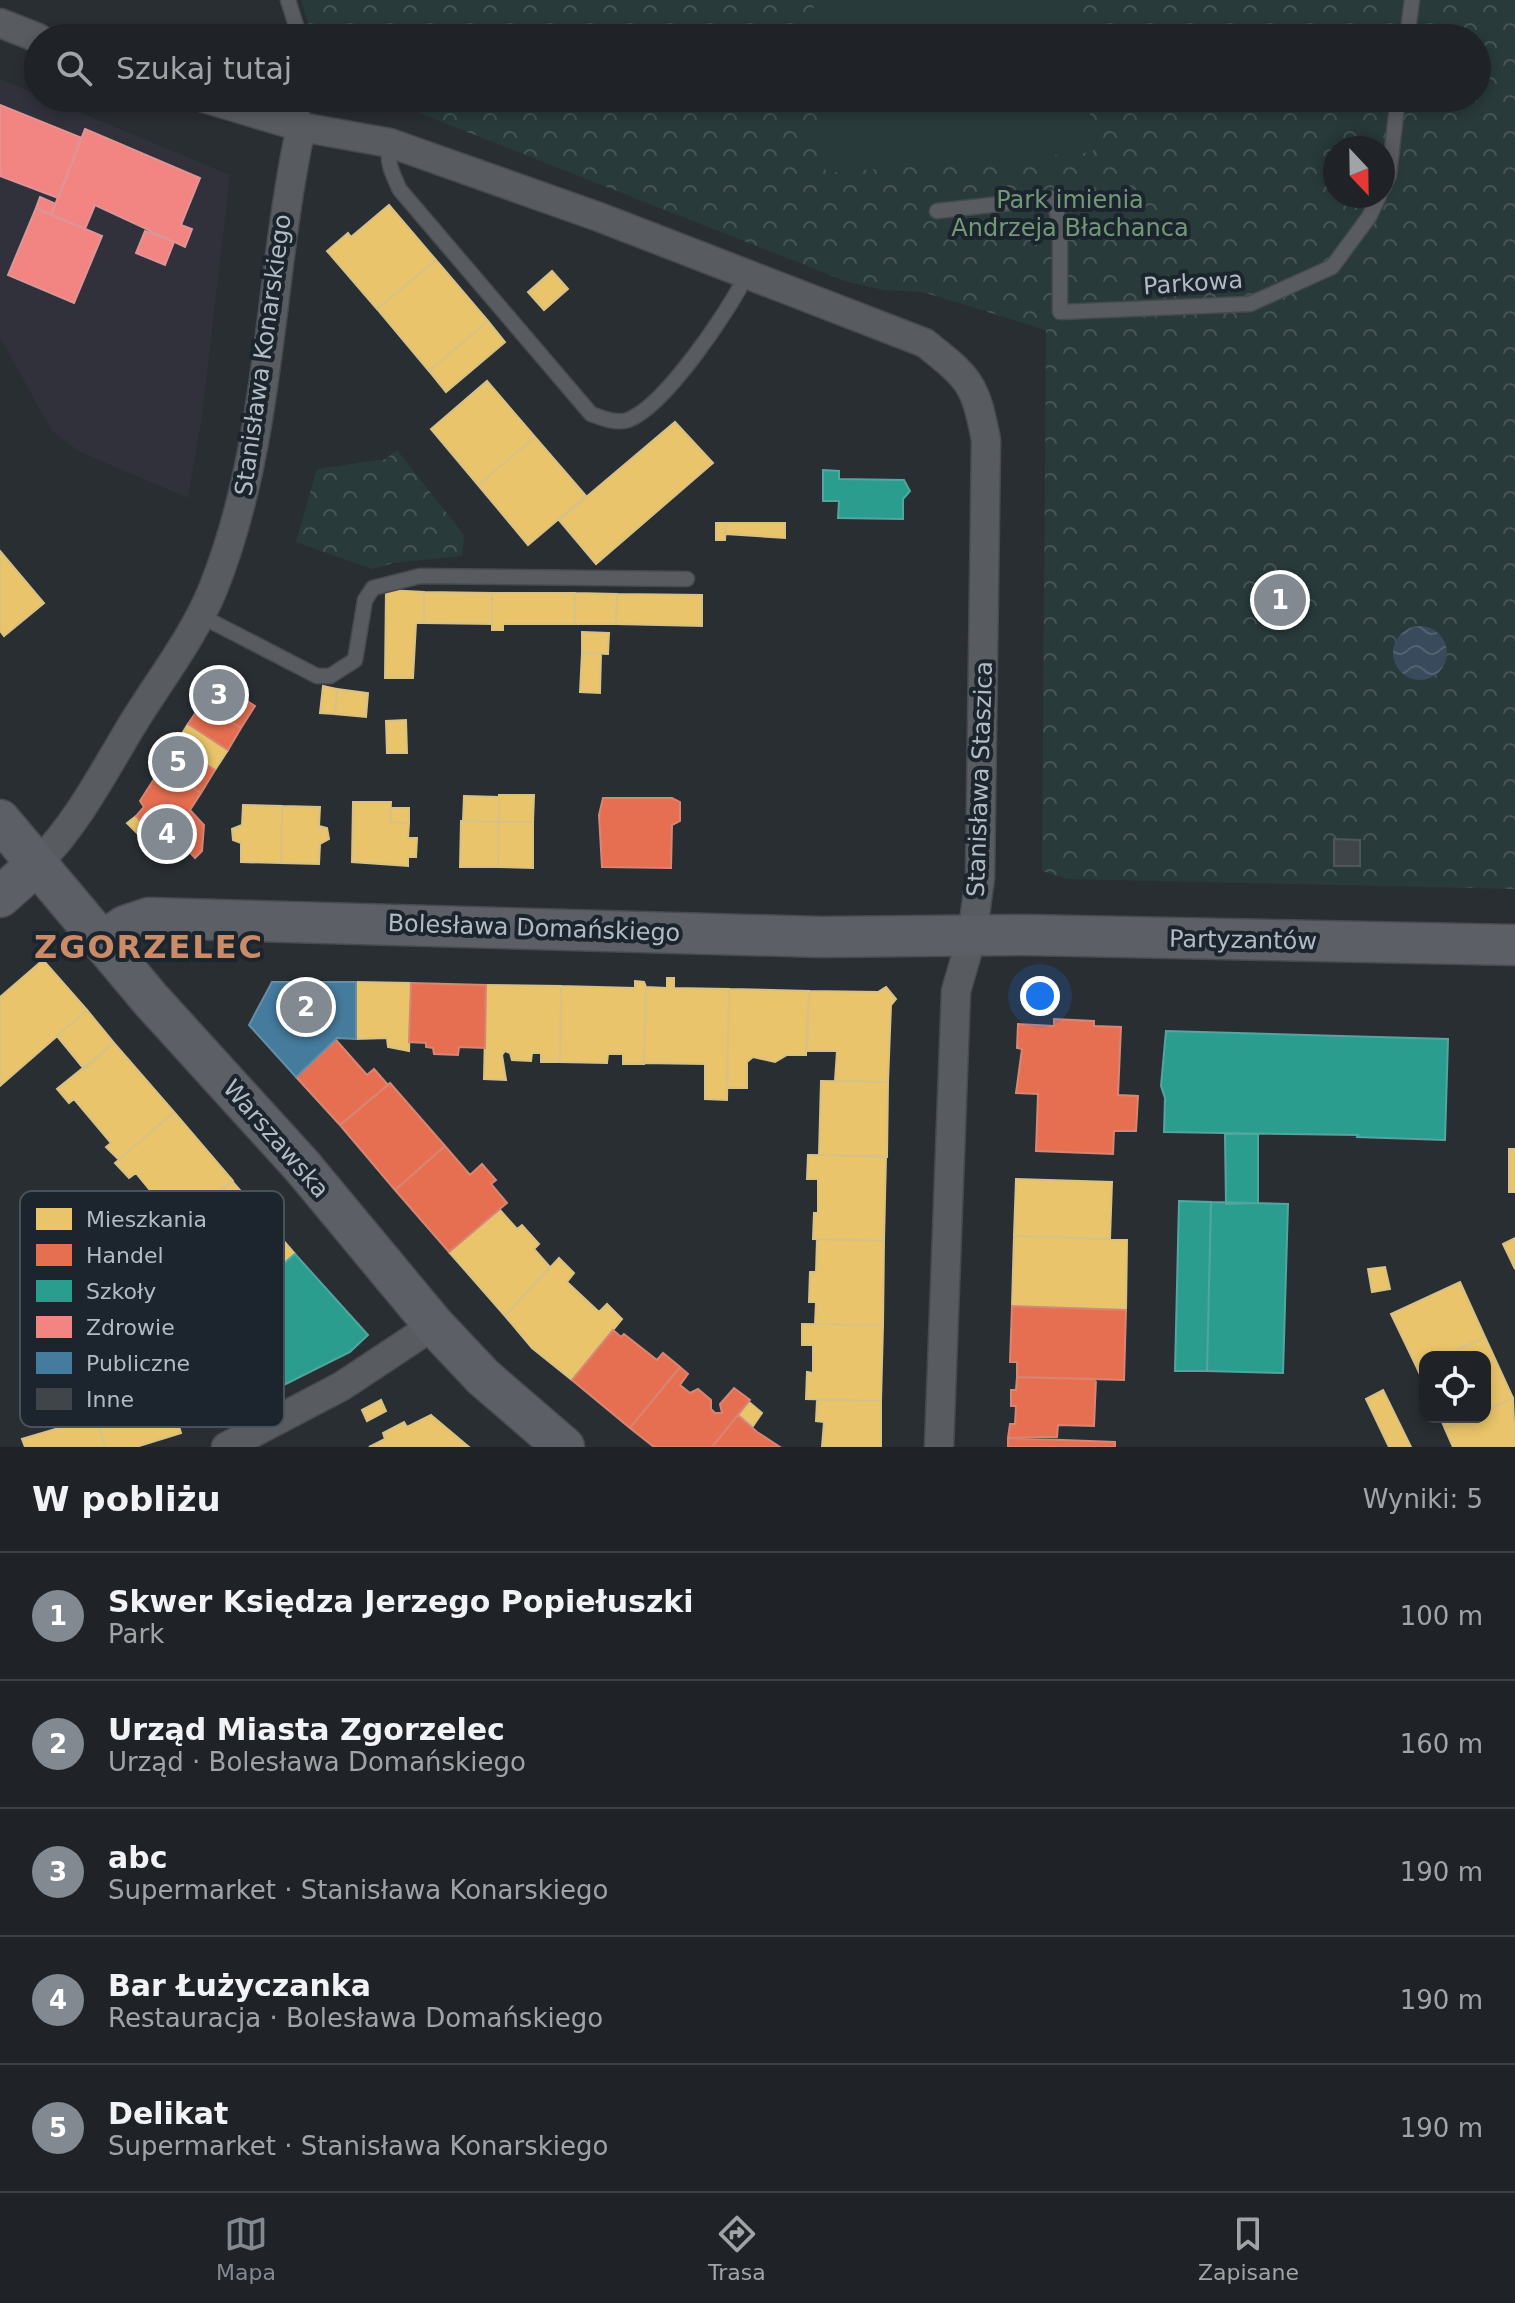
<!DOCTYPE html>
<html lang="pl">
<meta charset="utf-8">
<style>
body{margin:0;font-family:"DejaVu Sans",sans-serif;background:#272a2e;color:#f1f3f6}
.controls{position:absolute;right:24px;bottom:24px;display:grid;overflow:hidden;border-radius:16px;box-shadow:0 4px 12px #0003}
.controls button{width:72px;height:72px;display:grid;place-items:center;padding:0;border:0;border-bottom:2px solid #3c3f43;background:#1f2226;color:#f1f3f6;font:40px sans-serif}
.compass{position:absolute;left:1323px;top:136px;width:72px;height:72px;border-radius:50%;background:#1f2226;box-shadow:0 4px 12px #0003;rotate:158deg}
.you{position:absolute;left:1040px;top:996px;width:28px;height:28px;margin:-20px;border:6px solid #fff;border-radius:50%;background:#1a73e8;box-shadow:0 0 0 12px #1a73e833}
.badge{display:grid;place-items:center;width:52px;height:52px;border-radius:50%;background:#828991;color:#fff;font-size:26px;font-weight:700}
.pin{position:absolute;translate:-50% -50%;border:4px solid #fff;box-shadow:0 2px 8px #0006}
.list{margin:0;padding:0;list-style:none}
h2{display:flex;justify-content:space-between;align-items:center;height:104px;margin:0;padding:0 32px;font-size:34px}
h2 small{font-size:26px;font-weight:400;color:#a1a4a7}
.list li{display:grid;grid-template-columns:52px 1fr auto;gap:24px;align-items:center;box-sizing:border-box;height:128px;padding:0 32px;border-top:2px solid #3c3f43}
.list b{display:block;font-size:30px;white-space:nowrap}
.list p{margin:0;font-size:26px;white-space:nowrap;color:#a1a4a7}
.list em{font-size:26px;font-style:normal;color:#a1a4a7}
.icon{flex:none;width:44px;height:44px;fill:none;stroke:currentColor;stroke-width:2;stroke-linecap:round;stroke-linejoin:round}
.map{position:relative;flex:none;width:1515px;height:1447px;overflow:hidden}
.search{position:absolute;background:#1f2226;box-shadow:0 4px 12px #0003;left:24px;right:24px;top:24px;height:88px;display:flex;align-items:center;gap:20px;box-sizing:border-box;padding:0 28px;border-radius:44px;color:#a1a4a7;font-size:30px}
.sheet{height:744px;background:#1f2226}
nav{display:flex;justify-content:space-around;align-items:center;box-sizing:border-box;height:112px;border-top:2px solid #3c3f43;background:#1f2226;font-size:22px;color:#a1a4a7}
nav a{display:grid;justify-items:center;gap:4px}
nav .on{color:#828991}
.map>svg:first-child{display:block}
.medical{fill:#31313c}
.park{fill:url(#park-crowns);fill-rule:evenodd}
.pitch{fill:#293a3a}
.water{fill:url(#water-waves)}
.homes{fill:#e9c46a;stroke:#d8c185;stroke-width:2}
.shops{fill:#e76f51;stroke:#d78674;stroke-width:2}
.schools{fill:#2a9d8f;stroke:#53a69f;stroke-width:2}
.health{fill:#f28482;stroke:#df9496;stroke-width:2}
.public{fill:#457b9d;stroke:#668ea9;stroke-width:2}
.building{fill:#40454a;stroke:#50555b;stroke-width:2}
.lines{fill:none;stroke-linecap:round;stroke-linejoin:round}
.lane-casing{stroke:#464a4e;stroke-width:17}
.street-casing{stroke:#464a4e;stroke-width:31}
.secondary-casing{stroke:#464a4e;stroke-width:43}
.lane{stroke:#585c61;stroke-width:14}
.street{stroke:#585c61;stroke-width:28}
.secondary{stroke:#5c6066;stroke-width:40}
.labels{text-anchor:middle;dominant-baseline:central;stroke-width:8;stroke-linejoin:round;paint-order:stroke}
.park-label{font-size:24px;fill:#729878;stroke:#1c252d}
.street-label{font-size:24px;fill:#b2bac4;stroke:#1c252d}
.district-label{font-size:32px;font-weight:bold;letter-spacing:2px;fill:#c98b68;stroke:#1c252d}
.key{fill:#1c252d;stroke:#49525a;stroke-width:2}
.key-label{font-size:22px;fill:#b2bac4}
</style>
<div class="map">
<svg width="1515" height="1447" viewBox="0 0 1515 1447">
<defs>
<pattern id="park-crowns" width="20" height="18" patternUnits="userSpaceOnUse" patternTransform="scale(2)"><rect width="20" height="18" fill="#293a3a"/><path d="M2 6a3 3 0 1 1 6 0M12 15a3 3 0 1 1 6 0" fill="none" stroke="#465455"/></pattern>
<pattern id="water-waves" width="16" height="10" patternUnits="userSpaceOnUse" patternTransform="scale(2)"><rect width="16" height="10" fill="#384a5b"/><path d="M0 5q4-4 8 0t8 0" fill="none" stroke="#526271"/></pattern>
</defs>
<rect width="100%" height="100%" fill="#292e33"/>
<path class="medical" d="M0,79L230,175L202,416L188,498L80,452L52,431L0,337Z"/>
<path class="park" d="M301,0H1515V889L1067,879L1042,871L1046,330L923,292L884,290L848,282L381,98H1477V38H313ZM1335,148H1383V196H1335Z
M397,450L464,535L462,556L393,563L372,569L296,542L317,469L386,459Z"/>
<path class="pitch" d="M813,0H1081L1084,38H816Z
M820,98H1089L1093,152L826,173Z"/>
<path class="water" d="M1393 653a27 27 0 1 1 54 0a27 27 0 1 1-54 0Z"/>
<path class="homes" d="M389,205L436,260L377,309L327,251L348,233L351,237Z
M436,260L488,321L429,371L377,309Z
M552,271L568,289L544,310L528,292Z
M488,321L505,342L446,392L429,371Z
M487,381L535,437L478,485L431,429Z
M675,422L713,463L596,564L559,520Z
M535,437L586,496L528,545L478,485Z
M716,523H726L725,540H716Z
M726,523H785V538L726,534Z
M0,551L44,603L4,636L0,631Z
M386,590L424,592V623H416L413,678H385Z
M424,592L492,593V624L424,623Z
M492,593H575V624H503V630H492Z
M575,593L617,594L616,624H575Z
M617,594L702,595V626L616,624Z
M582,632L609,633L608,654L582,653Z
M582,653H601L600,693L580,692Z
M323,686L337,689L335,714L320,713Z
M337,689L368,693L366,717L335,714Z
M406,720L407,753H387L386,721Z
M188,724L228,750L215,770L175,745Z
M499,795H534L533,822H499Z
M464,796L499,797V822L463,821Z
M353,802H391L390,822L409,823L408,838H417L416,857H408V866L352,862Z
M243,805L282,806L281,863L241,862V843L233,840L232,829L242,825Z
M282,806L320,807L319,826L327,828L329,839L320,844L319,864L281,863Z
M391,808H409V823L390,822Z
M136,816L148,828L140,836L127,823Z
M461,821L499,822L498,867H460Z
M499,822H533V868L498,867Z
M43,960L87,1010L0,1086V997Z
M667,978H674V988L729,989L727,1100L705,1099V1064L644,1063L646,987L667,988Z
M635,981L644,982L646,987L644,1064H623V1054H608L607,1063L560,1062L561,986L635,988Z
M356,982L411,983L409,1051L388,1047L387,1038L356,1039Z
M486,985L561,986L560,1062H541V1053H532L531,1061L512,1060L510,1053L505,1051L502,1055L506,1080L484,1079Z
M886,987L896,999L891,1005L888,1082L835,1081L837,1051H807L809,991L878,992Z
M729,989L809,991L806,1055H787L775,1062L753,1057L747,1062V1088H727Z
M87,1010L114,1043L84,1069L57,1036Z
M114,1043L174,1112L119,1160L106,1147L111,1143L74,1099L69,1103L57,1089Z
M821,1081L888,1082L887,1157L819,1155Z
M174,1112L233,1181L173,1231L161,1217L168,1212L136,1173L129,1178L115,1163Z
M1509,1149H1515V1192H1509Z
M808,1155L886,1156L884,1241L813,1239L814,1213H818V1179H807Z
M1016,1179L1112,1182L1110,1239L1014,1236Z
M232,1181L295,1254L239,1302L227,1288L234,1282L222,1275L195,1240L189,1245L176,1229Z
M500,1210L517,1229L522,1225L539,1244L534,1249L550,1267L505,1316L449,1252Z
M1014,1236L1127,1240L1126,1310L1012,1306Z
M1515,1238V1269L1503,1244Z
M817,1239L884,1241L883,1325L815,1324L816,1302H809L810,1272H816Z
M559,1258L574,1273L567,1282L599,1312L607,1304L622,1319L572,1380L532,1348L505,1316Z
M1385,1267L1390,1289L1372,1292L1368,1269Z
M1460,1282L1485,1337L1442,1357H1425V1365L1417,1368L1391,1314Z
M802,1324L883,1325L881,1401L806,1399L807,1372L813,1373V1345H802Z
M1485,1337L1513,1398L1485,1411V1357H1442Z
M1425,1365V1385L1417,1368Z
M166,1382L181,1433L136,1447H105L92,1405Z
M1383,1390L1411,1447H1389L1366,1399Z
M1513,1398L1515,1447H1453L1445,1429L1471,1417H1485V1411Z
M381,1400L386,1411L367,1421L362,1410Z
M817,1400L881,1401V1447H822L824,1422L816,1421Z
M749,1402L762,1413L753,1426L738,1415Z
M431,1415L469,1447H369L385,1439L383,1433L404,1422L407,1427Z
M96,1417L105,1447H25L22,1439Z
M1440,1417H1471L1445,1429Z"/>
<path class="shops" d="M216,681L255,706L241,728L202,703Z
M202,703L241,728L228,750L188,724Z
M175,745L215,770L201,793L161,768Z
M161,768L201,793L190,810L204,825L202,851L195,858L185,847L173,857L136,816L144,807L140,801Z
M603,798H672L680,802V821L672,825L671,868L602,867L599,815Z
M411,983L486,985L485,1048L459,1047L458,1055L434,1054L433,1048L426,1047V1043L409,1042Z
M1054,1019L1094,1021V1026L1121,1027L1118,1095L1138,1096L1136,1131H1114L1113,1154L1036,1151L1038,1094L1016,1093L1022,1049L1017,1048L1018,1024L1054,1026Z
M336,1040L367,1075L374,1069L388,1085L340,1125L296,1077Z
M390,1083L445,1146L395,1190L340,1125Z
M445,1146L470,1175L482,1164L496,1180L491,1184L507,1203L449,1252L395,1190Z
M1012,1306L1126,1310L1124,1380L1017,1377V1362H1010Z
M613,1330L621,1337L624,1334L657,1360L663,1353L680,1367L630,1428L572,1380Z
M680,1367L688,1374L680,1385L690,1393L698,1389L711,1400V1409L715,1413H722L720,1404L734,1388L750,1400L712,1447H654L630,1428Z
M1017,1377L1096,1379L1094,1426L1058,1425L1057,1437L1008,1438L1010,1424H1015L1016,1406H1011V1390H1016Z
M738,1415L757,1432L780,1447H712Z
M1008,1438L1115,1442V1447H1008Z"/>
<path class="schools" d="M823,470L839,471V479L904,480L910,491L903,499V519L838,518L839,501H823Z
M1166,1031L1448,1039L1445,1140L1357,1137L1358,1135L1164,1132L1165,1098L1161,1086Z
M1225,1134H1258V1203L1226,1204Z
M1179,1201L1211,1202L1207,1371H1175Z
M1211,1202L1288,1204L1283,1373L1207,1371Z
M295,1254L368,1335L350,1352L262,1396L241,1355L283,1333L282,1319L267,1303L262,1307L249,1293Z"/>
<path class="health" d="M0,105L82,138L58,198L0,176Z
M85,129L200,178L181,225L192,229L185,247L95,205L85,229L51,215Z
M40,197L56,204L51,215L36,208Z
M36,208L102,236L74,303L8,275Z
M145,231L174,242L165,265L136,253Z"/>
<path class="public" d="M272,982H356V1039L337,1038L296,1077L249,1025Z"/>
<path class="building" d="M1334,839L1360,840V866H1334Z"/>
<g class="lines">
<g class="lane-casing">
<path id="lane" d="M288,0L300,38
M1407,38L1412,0
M301,127L303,98
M390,143C386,162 392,173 400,190L591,414C602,418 616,424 628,420C665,406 728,312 746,276
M1383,188L1389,175L1398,98
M937,211L1055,198L1060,235V312L1250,304L1332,267L1369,217L1379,196
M199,615L317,676H330L355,660L365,600L373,588L420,576L687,579"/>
</g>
<g class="street-casing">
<path id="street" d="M0,23L38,38
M204,98L301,127L390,143L599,217L925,343C970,379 975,383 986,440L980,878L972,936L956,991L939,1447
M37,864C77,824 103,773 132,725C159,681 194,636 213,589C272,442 268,280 301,127
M226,1447L342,1386L434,1325"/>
</g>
<g class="secondary-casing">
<path id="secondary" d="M0,820L151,1000L302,1166L434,1325L483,1377L564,1447
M0,897L37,864
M103,942L125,926L149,918L821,937L1027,935L1515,945"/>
</g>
<use href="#lane" class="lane"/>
<use href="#street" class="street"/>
<use href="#secondary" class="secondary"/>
</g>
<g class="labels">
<g class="park-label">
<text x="1070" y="200">Park imienia<tspan x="1070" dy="28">Andrzeja Błachanca</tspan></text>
</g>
<g class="street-label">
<text transform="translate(1193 283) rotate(-4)">Parkowa</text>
<text transform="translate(263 355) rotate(-82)">Stanisława Konarskiego</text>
<text transform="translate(980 779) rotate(-88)">Stanisława Staszica</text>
<text transform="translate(534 928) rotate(2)">Bolesława Domańskiego</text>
<text transform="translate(1243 940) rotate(1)">Partyzantów</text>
<text transform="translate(276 1139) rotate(49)">Warszawska</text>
</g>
<g class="district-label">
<text x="149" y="947">ZGORZELEC</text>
</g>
</g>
<rect x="20" y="1191" width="264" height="236" rx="12" class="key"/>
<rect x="36" y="1208" width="36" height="22" fill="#e9c46a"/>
<rect x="36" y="1244" width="36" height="22" fill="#e76f51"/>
<rect x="36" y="1280" width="36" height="22" fill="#2a9d8f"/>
<rect x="36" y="1316" width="36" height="22" fill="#f28482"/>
<rect x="36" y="1352" width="36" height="22" fill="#457b9d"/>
<rect x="36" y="1388" width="36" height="22" fill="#40454a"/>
<g class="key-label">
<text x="86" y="1227">Mieszkania</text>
<text x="86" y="1263">Handel</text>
<text x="86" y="1299">Szkoły</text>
<text x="86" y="1335">Zdrowie</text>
<text x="86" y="1371">Publiczne</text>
<text x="86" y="1407">Inne</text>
</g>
</svg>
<div class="controls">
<button><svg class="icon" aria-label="locate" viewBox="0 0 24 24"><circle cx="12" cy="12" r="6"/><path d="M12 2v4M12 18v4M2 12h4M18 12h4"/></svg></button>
</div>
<svg class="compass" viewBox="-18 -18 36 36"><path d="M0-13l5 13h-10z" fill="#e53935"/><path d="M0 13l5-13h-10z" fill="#a1a4a7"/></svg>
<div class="you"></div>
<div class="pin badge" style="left:1280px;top:600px">1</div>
<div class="pin badge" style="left:306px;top:1007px">2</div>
<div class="pin badge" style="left:219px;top:695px">3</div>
<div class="pin badge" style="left:167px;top:834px">4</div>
<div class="pin badge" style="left:178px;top:762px">5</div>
<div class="search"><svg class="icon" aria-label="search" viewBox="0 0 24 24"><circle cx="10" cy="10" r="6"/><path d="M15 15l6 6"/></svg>Szukaj tutaj</div>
</div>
<section class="sheet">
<h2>W pobliżu<small>Wyniki: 5</small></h2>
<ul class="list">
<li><span class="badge">1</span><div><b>Skwer Księdza Jerzego Popiełuszki</b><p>Park</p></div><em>100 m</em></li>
<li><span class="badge">2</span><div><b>Urząd Miasta Zgorzelec</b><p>Urząd · Bolesława Domańskiego</p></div><em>160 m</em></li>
<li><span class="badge">3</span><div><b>abc</b><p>Supermarket · Stanisława Konarskiego</p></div><em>190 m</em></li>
<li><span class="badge">4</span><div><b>Bar Łużyczanka</b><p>Restauracja · Bolesława Domańskiego</p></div><em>190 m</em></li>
<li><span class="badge">5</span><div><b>Delikat</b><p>Supermarket · Stanisława Konarskiego</p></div><em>190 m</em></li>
</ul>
</section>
<nav>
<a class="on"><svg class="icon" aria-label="map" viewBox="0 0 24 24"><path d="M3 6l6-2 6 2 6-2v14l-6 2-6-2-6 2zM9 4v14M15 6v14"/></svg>Mapa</a>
<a><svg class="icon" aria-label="directions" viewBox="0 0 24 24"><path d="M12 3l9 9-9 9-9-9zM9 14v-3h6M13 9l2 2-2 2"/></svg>Trasa</a>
<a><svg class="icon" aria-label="saved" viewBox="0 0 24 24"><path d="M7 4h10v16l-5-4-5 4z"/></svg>Zapisane</a>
</nav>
